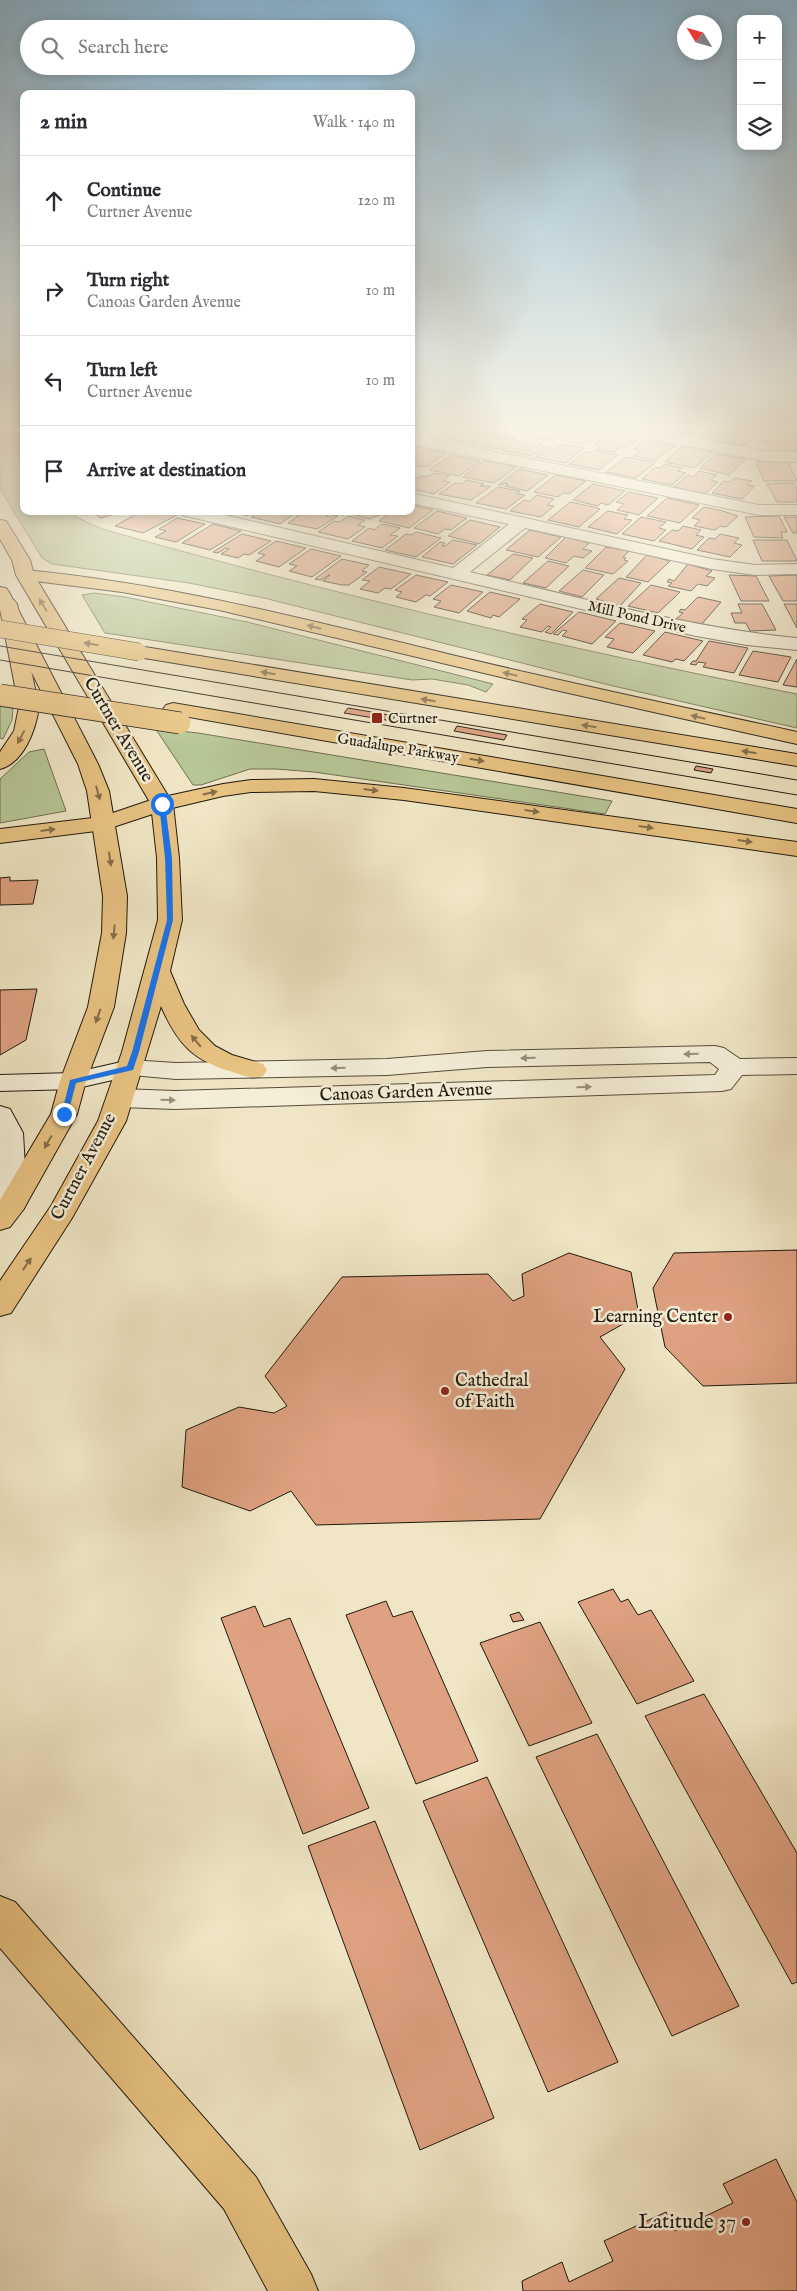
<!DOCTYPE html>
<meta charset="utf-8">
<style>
body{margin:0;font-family:"IM FELL English",serif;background:#f2f2f3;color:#2b2b33}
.controls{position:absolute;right:15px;top:15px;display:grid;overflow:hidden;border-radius:10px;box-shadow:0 2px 12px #0003}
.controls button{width:45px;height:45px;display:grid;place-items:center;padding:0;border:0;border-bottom:1px solid #e1e1e2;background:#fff;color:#2b2b33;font:25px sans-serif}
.compass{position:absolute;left:677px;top:15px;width:45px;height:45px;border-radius:50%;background:#fff;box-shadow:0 2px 12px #0003;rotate:307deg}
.stop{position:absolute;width:15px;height:15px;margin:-11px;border:4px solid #1a73e8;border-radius:50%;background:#fff}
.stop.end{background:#1a73e8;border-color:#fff;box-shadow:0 1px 5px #0008}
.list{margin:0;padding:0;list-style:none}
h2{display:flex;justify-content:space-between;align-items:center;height:65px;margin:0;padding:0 20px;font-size:21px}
h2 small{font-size:16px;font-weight:400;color:#7c7c81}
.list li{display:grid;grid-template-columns:32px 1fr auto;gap:15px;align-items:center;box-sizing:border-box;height:90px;padding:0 20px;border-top:1px solid #e1e1e2}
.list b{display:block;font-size:19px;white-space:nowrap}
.list p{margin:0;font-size:16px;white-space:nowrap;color:#7c7c81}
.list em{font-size:16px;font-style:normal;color:#7c7c81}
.icon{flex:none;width:28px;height:28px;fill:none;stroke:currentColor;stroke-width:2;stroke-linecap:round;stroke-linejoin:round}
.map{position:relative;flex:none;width:797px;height:2291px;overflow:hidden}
.search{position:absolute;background:#fff;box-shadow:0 2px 12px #0003;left:20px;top:20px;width:395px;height:55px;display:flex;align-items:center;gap:12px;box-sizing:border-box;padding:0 18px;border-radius:28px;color:#7c7c81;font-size:19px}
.panel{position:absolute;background:#fff;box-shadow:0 2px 12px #0003;left:20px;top:90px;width:395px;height:425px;border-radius:10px}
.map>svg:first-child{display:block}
.green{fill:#b7c696;stroke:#6c7052}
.building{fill:#dea181;stroke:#21190e}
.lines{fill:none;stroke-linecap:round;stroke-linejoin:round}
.street-casing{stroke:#554c3c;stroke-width:2}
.secondary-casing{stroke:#21190e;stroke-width:2}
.primary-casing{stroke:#21190e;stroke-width:2}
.highway-casing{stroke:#21190e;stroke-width:2}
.street{fill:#f5efd9;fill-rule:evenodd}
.secondary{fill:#f5efd9;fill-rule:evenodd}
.primary{fill:#e8c382;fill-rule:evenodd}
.highway{fill:#e8c382;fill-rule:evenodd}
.tram{stroke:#21190e;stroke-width:1}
.highway-bridge-far1-casing{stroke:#21190e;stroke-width:18;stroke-linecap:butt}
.highway-bridge-casing{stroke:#21190e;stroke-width:23;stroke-linecap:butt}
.highway-bridge-far1{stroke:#e8c382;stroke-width:17}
.highway-bridge{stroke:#e8c382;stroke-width:21}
.oneway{fill:#846e48}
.oneway2{fill:#968f7e}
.route{fill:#1a73e8}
.poi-dot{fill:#8f2418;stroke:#f5efd9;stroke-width:2}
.labels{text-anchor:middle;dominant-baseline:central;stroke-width:5;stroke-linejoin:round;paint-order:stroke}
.far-street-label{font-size:15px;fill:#21190e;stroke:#f5efd9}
.far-poi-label{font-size:15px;fill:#21190e;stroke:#f5efd9;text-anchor:start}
.street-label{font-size:18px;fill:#21190e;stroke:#f5efd9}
.poi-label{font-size:18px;fill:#21190e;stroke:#f5efd9;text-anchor:end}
.near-poi-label{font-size:21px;fill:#21190e;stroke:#f5efd9;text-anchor:end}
</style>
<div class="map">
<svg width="797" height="2291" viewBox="0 0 797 2291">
<rect width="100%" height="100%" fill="#f0e6c5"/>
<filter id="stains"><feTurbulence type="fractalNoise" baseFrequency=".004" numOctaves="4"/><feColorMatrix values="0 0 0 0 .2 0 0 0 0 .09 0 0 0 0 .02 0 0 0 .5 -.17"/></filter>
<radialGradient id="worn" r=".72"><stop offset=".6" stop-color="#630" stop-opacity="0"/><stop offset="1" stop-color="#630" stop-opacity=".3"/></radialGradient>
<path class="green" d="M0,433H24V511H72L76,517L102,529C331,594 564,648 797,694V728L609,685L264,598L189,583L52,564L42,558L0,489Z
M94,593L125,597L247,622L493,684L486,692L468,685L432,679L412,680L105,633L82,595Z
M0,703L13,709L12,720L3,739L0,738Z
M155,728L198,733L612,801L605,814L314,772L276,769H250L201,785H193Z
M44,749L66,811L0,823V779L29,752Z"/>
<path class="building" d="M442,433H478L465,442L437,437Z
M484,433H512L504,439L516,438L498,449L469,443Z
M526,433H563L554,440L524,434Z
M568,433H604L591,442L586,441L582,444L566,441L571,438L563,436Z
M609,433H616L639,438L627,447L622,446L614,452L597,449L603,444H594Z
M682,433H718L710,440L681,434Z
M727,433H754L758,434L744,446L718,441Z
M794,433L797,439V451H771L766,441L755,440L760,436H765L764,434Z
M527,437L546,440L539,445L545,447L532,456L502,450L516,440L521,441Z
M646,440L675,446L656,460L634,456L641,451L634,449Z
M561,444L584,448L565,463L536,457L549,447L555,449Z
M682,446L713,452L694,468L665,462Z
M417,447L446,453L427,467L411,466V451Z
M594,450L618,455L599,470L569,464L585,452L590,453Z
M716,454L746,459L729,475L700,468Z
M451,455L480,461L459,476L429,470Z
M626,457L655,462V463L636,478L606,472Z
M485,460L516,467L494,483L463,477Z
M756,462H788L797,481H764Z
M665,464L682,468L678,471L686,473L672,485L642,479L655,467L660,468Z
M519,469L548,475L527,491L505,486L508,484L505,483L502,485H498Z
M699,471L717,475L711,480L718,482L705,494L674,487L688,475L693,477Z
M433,473L449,476L443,481L450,482L434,494L411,489V482L420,476H429Z
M556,475L586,481L569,494L563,493L558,497L534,492Z
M735,478L752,481L747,485L755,486L742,499L712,493L724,481L730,482Z
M467,480L484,484L480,486H491L471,500L439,494L455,483L462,484Z
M794,483L797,489V502H777L767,484Z
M593,484L625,491L608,505L601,503L598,506L573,500Z
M498,487L520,491L517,494L525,495L506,509L476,503Z
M629,492L658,498L639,515L617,510L624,504L616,502Z
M537,495L554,499L547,505L554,506L541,517L510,511L524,500L530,501Z
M667,498L699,505L680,523L647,516Z
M570,502L594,507L600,509L579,527L548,520Z
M411,505L433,510L409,528L379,521L393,511H411Z
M704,507L723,511L738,516L726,527L720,526L715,530L694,526L700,520L692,518Z
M91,511H125L101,518Z
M142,511H163L177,515L143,533L115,526Z
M232,511H255L247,516Z
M261,511H298L280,524L251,517Z
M312,511L332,513L326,516L330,517L334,515L338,516L317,529L288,523L304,512L309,513Z
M348,511H388L370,519L346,513Z
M437,511L467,518L451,530L445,529L438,534L414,528Z
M608,511L628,515L624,519L632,520L617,534L588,527Z
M348,516L365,520L358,525L365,527L348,539L318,532L334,521L340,522Z
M779,516L787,532H781L783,538L754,537L745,517Z
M641,517L666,522L659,528L666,530L654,541L622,534Z
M784,517H797V533H793Z
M177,518L205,524L176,542L155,537L166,531L159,529Z
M470,520L500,527L479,544L448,536Z
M213,524L241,531L210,550L182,543Z
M382,524L400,528L390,535L398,536L382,548L352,541L369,528L374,530Z
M683,526L701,530L696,535L704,537L692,549L659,541L672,530L678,531Z
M530,530L561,537L538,557L506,550Z
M416,532L441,538L416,557L385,550L406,534L412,535Z
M242,534L271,541L249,555L244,554L238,558L221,554L229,549L226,548L218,553L213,552Z
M720,534L739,538L734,543L742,545L730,557L697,550L709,538L715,539Z
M566,537L589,543L583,549L592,551L583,558L574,556L566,563L545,558Z
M453,540L477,545L453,564L422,557L440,542L445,543L442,546H445Z
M753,540H787L797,561H762Z
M276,541L306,548L279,567L256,561L265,555L258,553Z
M606,547L629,551L623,557L626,558L624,560L628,561L613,574L585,568Z
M311,549L341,556L312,577L289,571L297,566L289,564Z
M513,554L533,558L510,580L487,575Z
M647,555L670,561L648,582L626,577Z
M342,559L369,565L362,571L367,572L349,585H342L323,581L330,575H329L321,580L315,579Z
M548,561L569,566L546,588L523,583Z
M688,564L712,571L706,576L715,578L707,586L698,584L691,591L668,586L672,583L667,582L669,579L674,581Z
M379,567L411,574L391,589L385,588L378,593L360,589L370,581L362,580Z
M583,570L604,575L582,597L559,591Z
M416,575L448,582L430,596L426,595L416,602L396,597L402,592L395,590Z
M729,575L756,576L769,601H741Z
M797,575V601H783L769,576Z
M619,578L641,583L620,606L596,599Z
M451,585L483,592L459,613L434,607L441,601L433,599Z
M651,585L680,592L658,613L628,606Z
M490,592L520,599L499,617L493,615L491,618L467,611Z
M698,597L721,602L701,625L676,619L683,613L679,612L681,609L685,610Z
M540,604L573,612L551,634L545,632L551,627L548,626L542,632L520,627L527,620L522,619Z
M738,604H762L776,630L750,631L746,623H735L731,613H742Z
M784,604H797V628Z
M579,612L616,621L592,644L562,636L567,631L563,630L558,635L553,634Z
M620,623L655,631L633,653L607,647L614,639L605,637Z
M665,632L703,641L684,661L676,659L672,662L643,655Z
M709,641L748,648L734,673L703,667L706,663L698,662L696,665L690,664L693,661H696Z
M753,651L791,657L778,682L739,675Z
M797,659V687L783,685Z
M348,708L395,716L392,721L344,713Z
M457,726L507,735L504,740L454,731Z
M696,766L713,769L711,773L694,770Z
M10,877V881L38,880L33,904L0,905V878Z
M37,989L26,1040L0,1055V990Z
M797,1250V1383L703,1386L665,1347L653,1288L674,1253Z
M569,1253L631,1272L639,1315L600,1337L625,1369L540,1519L316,1525L291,1491L250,1511L182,1487L186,1430L239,1407L274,1413L287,1406L265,1376L342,1277L488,1274L513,1301L524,1296L522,1274Z
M613,1589L621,1602L628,1599L638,1615L651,1610L694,1681L637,1704L578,1602Z
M386,1601L393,1617L412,1611L478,1761L416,1784L346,1615Z
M255,1606L264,1627L290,1618L369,1808L303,1834L221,1618Z
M519,1612L524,1620L513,1622L510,1615Z
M540,1622L592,1723L529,1746L480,1643Z
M704,1694L797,1853V1982L792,1984L645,1716Z
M597,1734L739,2006L672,2036L536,1757Z
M487,1777L618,2062L548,2092L423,1801Z
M375,1821L494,2118L420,2150L308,1846Z
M776,2159L797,2202V2291H523L522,2281L562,2262L569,2282L613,2261L604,2241L666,2212L674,2231L733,2203L723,2184Z"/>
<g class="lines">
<g class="street-casing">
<path id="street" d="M637,433H668L765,451L797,452V462L765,461L644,437Z
M411,435L759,505H797V515H759L411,444Z
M411,493L712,559L755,565L797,564V574L755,575L712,569L525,528L470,572C578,597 686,627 797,638V650L747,645L696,636L186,516L180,514L178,511H208L453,568L509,524L411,503Z
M715,1046L724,1048L740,1059L797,1058V1074L742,1075L731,1089L722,1091L175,1109L120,1107L111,1104L107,1098L111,1092L120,1089L175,1091L715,1075L719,1069L710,1062L487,1067L387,1075L176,1079L121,1074L117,1068L121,1062L130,1060L176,1063L387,1059L487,1051Z"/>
</g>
<g class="secondary-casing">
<path id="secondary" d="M130,1060L139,1062L143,1068L139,1074L73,1089L0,1091V1075L73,1073Z
M0,1106L10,1109L23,1133L27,1203L23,1210L13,1213L3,1210L0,1205Z"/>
</g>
<g class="primary-casing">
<path id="primary" d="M0,520L6,521L30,560L34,575L173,804L179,858L182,920L170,971L184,1004L199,1030L215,1046L232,1055L263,1064L267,1070L263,1076C252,1079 244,1076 233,1072C193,1061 177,1043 161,1006L126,1121L72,1218L11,1313L0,1316V1281L51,1206L98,1121L122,1052L158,920L157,858L151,804L16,575L12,560L0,539Z
M0,587L6,588L9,592L98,764L109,791L127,896L126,933L114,1007L86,1081L77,1114L23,1210L10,1227L0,1230V1200L51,1114L60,1081L88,1007L102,933L103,896L87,791L78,764L0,610Z
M0,1896L15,1902L256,2177L311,2274L318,2291H268L224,2209L0,1948Z"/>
</g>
<g class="highway-casing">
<path id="highway" d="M25,570C172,584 313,621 456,656C569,683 683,707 797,732V744L555,690L219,610L122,592L19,579L16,575L19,571Z
M8,599L14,600L17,604L39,707C36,729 24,763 0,769V752L14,731L19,707L0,609L2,600Z
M139,646L797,754V766L132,656L130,652L132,648Z
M173,703L797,809V823L166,713L163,709L166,705Z
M314,779L404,788L797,842V856L404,800L314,791L251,792L223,796L168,809L104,830L0,843V829L101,817L154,799L223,784L251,780Z"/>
</g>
<use href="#street" class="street"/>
<use href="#secondary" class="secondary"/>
<use href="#primary" class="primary"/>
<use href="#highway" class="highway"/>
<path class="tram" d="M0,646L797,780
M0,660L797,795"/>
<g class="highway-bridge-far1-casing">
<path id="highway-bridge-far1" d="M0,629L139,652"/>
</g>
<g class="highway-bridge-casing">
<path id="highway-bridge" d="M0,695L180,723"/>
</g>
<use href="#highway-bridge-far1" class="highway-bridge-far1"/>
<use href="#highway-bridge" class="highway-bridge"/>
</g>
<defs><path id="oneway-solid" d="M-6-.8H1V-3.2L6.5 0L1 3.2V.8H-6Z" transform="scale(1.25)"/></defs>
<g class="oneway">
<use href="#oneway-solid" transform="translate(43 605) rotate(-121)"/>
<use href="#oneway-solid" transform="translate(314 627) rotate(-166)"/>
<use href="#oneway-solid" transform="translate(91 644) rotate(-171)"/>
<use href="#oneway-solid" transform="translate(268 673) rotate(-171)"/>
<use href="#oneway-solid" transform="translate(510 674) rotate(-167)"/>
<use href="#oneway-solid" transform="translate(428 700) rotate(-171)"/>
<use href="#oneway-solid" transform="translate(698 717) rotate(-167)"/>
<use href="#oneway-solid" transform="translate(589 726) rotate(-171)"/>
<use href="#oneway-solid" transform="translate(21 737) rotate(118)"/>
<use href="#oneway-solid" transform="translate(749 752) rotate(-171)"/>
<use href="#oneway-solid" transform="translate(477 760) rotate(10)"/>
<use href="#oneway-solid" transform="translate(371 790) rotate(7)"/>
<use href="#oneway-solid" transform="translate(98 793) rotate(75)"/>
<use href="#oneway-solid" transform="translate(210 793) rotate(-12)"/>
<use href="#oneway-solid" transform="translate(532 811) rotate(8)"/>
<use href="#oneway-solid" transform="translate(646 827) rotate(8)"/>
<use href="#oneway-solid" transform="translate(48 830) rotate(-7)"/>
<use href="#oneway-solid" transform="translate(745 841) rotate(8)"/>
<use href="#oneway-solid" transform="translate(110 859) rotate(81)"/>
<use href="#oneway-solid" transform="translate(114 932) rotate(95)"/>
<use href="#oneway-solid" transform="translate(98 1016) rotate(109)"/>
<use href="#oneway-solid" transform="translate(196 1041) rotate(-130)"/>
<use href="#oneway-solid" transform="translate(48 1142) rotate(120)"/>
<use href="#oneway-solid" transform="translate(27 1264) rotate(-56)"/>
</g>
<g class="oneway2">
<use href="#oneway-solid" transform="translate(691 1054) rotate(179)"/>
<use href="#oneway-solid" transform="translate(528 1058) rotate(179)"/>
<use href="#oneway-solid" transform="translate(338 1068) rotate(179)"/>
<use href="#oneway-solid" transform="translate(584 1087) rotate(-2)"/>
<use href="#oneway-solid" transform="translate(168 1100) rotate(1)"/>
</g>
<linearGradient id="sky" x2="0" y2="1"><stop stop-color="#8ab8d6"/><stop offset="0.57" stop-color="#f8f4e5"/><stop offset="1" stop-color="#f8f4e5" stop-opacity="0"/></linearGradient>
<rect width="797" height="754" fill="url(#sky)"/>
<path class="route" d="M162,802L165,804L172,858L173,920L139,1052L133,1070L76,1083L68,1114L61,1116L70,1080L127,1066L132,1052L167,920L165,858L159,804Z"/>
<g class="poi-dot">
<rect x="371" y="712" width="12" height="12" rx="2.5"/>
<circle cx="728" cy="1317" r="5"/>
<circle cx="445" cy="1391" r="5"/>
<circle cx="746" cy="2222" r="5"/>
</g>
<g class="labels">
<g class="far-street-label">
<text transform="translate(637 617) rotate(13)">Mill Pond Drive</text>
<text transform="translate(398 748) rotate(9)">Guadalupe Parkway</text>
</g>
<g class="far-poi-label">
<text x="388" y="718">Curtner</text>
</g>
<g class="street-label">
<text transform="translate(118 730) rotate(59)">Curtner Avenue</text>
<text transform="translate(406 1093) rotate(-2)">Canoas Garden Avenue</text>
<text transform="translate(84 1167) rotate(-62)">Curtner Avenue</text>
</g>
<g class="poi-label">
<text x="718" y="1317">Learning Center</text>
<text x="455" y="1381" text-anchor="start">Cathedral<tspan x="455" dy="21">of Faith</tspan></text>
</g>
<g class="near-poi-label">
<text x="736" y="2222">Latitude 37</text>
</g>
</g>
<rect width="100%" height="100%" filter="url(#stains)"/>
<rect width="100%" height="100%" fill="url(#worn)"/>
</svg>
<div class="controls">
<button>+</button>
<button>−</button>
<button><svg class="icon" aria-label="layers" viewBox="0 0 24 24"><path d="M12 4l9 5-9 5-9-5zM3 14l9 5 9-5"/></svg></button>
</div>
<svg class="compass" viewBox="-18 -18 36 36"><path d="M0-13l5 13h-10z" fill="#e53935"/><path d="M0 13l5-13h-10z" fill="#7c7c81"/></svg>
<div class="stop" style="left:162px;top:804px"></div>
<div class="stop end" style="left:64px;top:1114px"></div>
<div class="search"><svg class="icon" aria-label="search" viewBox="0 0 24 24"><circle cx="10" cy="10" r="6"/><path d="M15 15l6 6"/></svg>Search here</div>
<section class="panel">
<h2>2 min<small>Walk · 140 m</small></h2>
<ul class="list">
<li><svg class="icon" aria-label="ahead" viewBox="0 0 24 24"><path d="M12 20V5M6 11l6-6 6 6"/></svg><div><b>Continue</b><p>Curtner Avenue</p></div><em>120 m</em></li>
<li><svg class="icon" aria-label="right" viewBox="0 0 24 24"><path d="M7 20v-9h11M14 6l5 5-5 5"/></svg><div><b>Turn right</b><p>Canoas Garden Avenue</p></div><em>10 m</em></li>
<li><svg class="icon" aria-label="left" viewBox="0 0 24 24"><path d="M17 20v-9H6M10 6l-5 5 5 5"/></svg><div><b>Turn left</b><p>Curtner Avenue</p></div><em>10 m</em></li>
<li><svg class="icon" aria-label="arrive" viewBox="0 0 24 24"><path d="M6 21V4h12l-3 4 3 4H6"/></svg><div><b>Arrive at destination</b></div></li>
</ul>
</section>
</div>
